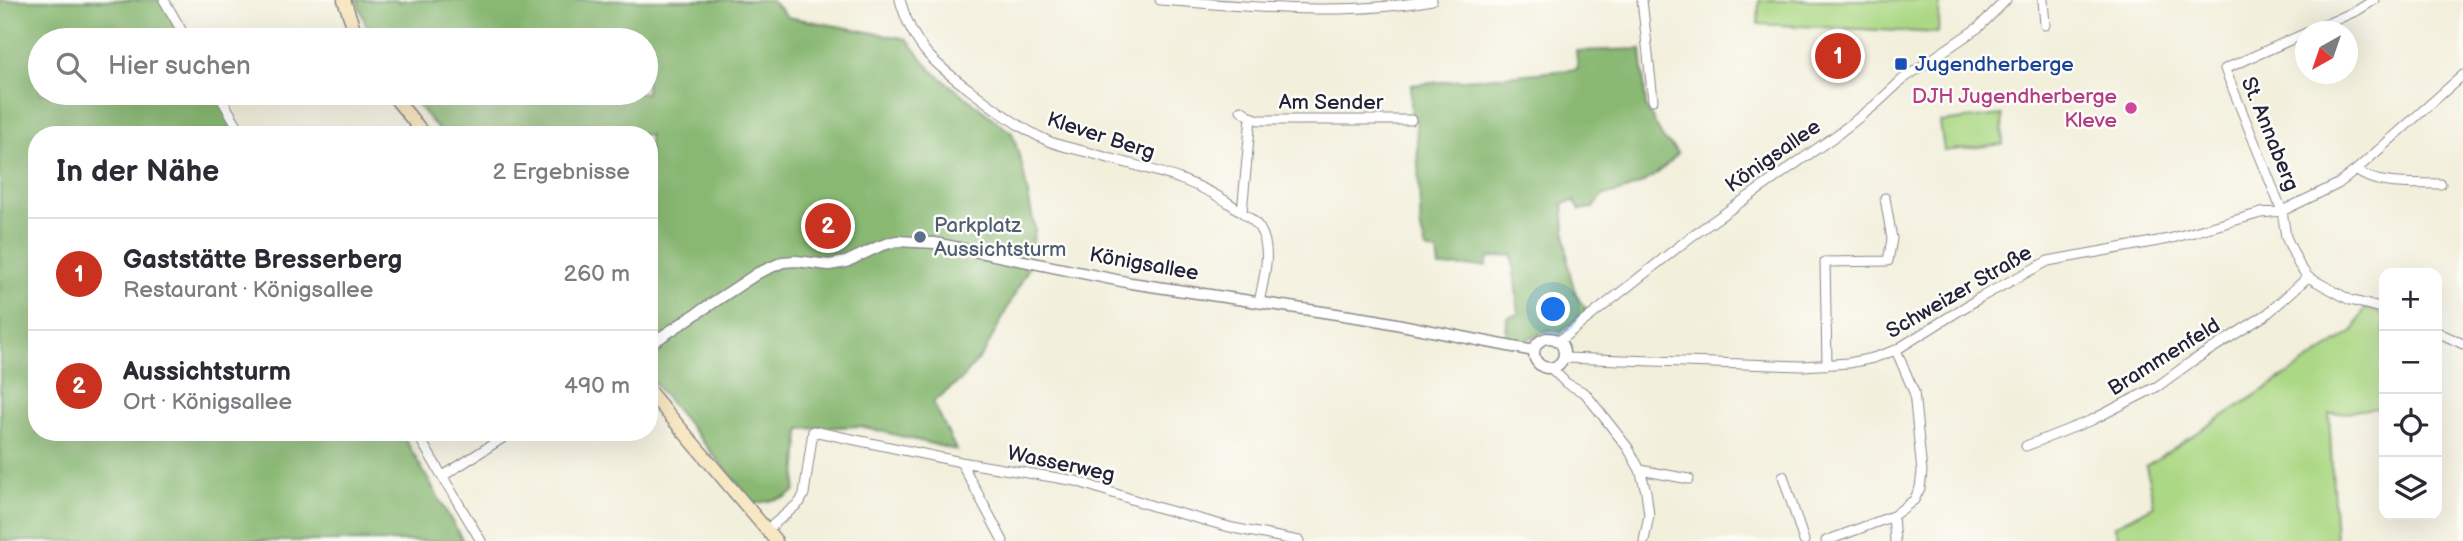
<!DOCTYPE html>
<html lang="de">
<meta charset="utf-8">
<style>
body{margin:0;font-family:"Balsamiq Sans",sans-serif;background:#f2f2f3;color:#2b2b33}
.controls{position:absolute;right:21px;bottom:21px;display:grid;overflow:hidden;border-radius:14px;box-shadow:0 7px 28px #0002}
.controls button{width:63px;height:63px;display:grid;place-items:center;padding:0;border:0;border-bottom:2px solid #e1e1e2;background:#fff;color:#2b2b33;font:35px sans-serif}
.compass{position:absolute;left:2295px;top:21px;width:63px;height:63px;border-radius:50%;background:#fff;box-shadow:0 7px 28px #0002;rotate:220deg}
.you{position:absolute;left:1554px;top:310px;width:24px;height:24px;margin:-18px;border:5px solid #fff;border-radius:50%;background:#1a73e8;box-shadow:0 0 0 10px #1a73e833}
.badge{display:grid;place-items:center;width:46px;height:46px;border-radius:50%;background:#c8321e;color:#fff;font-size:23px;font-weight:700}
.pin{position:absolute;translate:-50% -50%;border:4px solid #fff;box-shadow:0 2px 7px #0006}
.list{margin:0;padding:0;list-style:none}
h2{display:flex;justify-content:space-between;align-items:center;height:91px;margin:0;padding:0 28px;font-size:30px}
h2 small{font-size:23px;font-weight:400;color:#7c7c81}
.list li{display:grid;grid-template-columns:46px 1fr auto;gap:21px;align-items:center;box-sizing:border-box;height:112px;padding:0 28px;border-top:2px solid #e1e1e2}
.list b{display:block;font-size:26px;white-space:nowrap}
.list p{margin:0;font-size:23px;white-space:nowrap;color:#7c7c81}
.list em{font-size:23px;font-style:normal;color:#7c7c81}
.icon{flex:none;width:38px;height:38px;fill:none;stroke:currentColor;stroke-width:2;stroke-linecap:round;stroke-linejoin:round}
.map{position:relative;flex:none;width:2463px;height:541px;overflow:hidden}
.search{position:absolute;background:#fff;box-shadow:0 7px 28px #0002;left:28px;top:28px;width:630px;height:77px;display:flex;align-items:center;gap:18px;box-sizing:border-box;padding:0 24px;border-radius:38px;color:#7c7c81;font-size:26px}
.panel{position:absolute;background:#fff;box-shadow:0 7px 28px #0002;left:28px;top:126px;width:630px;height:315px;border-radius:28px}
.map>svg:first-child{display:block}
.green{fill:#abd884;stroke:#667d60;stroke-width:2}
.forest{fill:#88b872;stroke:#556d56;stroke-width:2}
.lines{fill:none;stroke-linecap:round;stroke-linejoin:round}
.minor-casing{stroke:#8a888b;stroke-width:11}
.tertiary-casing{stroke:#8a888b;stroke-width:13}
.secondary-casing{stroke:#8a888b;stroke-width:15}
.minor{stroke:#fff;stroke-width:9}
.tertiary{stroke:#fff;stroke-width:10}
.secondary{stroke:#f8e7c3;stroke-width:12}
.transit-dot{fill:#1a4fb4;stroke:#fdfcf7;stroke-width:2.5}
.hotel-dot{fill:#d1479c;stroke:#fdfcf7;stroke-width:2.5}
.service-dot{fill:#5c6f8a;stroke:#fdfcf7;stroke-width:2.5}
.labels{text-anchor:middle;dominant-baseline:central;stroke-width:5;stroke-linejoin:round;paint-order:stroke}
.transit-label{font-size:21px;fill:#164399;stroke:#fdfcf7;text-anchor:start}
.hotel-label{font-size:21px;fill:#b23c85;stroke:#fdfcf7;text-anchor:end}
.street-label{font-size:21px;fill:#22223b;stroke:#fdfcf7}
.service-label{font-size:21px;fill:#4e5e75;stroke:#fdfcf7;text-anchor:start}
</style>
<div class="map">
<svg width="2463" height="541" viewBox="0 0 2463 541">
<rect width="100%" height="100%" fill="#fdfcf7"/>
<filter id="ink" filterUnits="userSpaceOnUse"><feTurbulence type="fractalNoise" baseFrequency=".0143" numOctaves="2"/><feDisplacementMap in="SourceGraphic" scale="14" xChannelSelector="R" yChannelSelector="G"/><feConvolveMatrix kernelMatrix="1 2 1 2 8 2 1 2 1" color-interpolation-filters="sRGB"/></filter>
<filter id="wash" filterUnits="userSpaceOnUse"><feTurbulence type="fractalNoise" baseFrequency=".00686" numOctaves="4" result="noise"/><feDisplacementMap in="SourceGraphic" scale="28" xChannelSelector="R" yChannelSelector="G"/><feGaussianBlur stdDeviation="1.57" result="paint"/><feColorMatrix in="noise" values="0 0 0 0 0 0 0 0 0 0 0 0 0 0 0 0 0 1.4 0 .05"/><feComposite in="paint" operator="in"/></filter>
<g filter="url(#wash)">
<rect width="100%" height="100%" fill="#f2efdb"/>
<path class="green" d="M1759,0H1940L1938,33L1758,24Z
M2002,115L2003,144L1944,151L1940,122Z
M2365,308L2384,315V407L2329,414L2336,541H2115L2118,535L2114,526L2154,506L2146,466L2353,332Z"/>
<path class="forest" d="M0,0H161L185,40H40V93H217L233,118L236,135H37V432H401L463,541H0Z
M357,0H398L399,2L405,0H771L788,17L907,39L932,71L1012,133L1022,165L1035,230L1028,269L985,351L962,379L933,402L956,450L860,426L800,429L795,491L786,497L754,504L649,377V135H443L407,93H646V40H371Z
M1641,49L1646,107L1663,138L1678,153C1655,180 1636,189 1602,196L1594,208L1580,210L1575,201L1563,203C1566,231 1565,292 1587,309L1561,333L1549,330L1521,342L1506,340L1507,317L1519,314L1512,255L1488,258L1486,266L1439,267L1437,252L1426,249L1421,230L1416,122L1411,113V85L1578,69L1576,51Z"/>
</g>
<g filter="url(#ink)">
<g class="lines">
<g class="minor-casing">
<path id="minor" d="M164,0L187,40
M900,0C913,46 933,63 970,90C994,108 1018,127 1046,140C1058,146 1073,148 1087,152C1137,167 1193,176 1236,208C1244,214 1255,220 1260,229C1273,251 1263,280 1259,303
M1160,0C1250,6 1342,17 1432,0
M1642,0L1653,100
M2043,0L2045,25
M2309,32L2358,10L2374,0
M2306,33L2225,69L2282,211L2286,237L2299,265L2308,277L2350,300L2384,309
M218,93L243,135
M1241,110L1251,117L1242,212
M1251,117L1259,120H1411
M2356,170C2377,187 2415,183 2441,184
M2437,332L2463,344
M1559,341L1692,236L1838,134L1875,105L1903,79L1979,27L2006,0
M1564,358L1803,366L1849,363L1873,358L1896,350L1981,297L2048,261L2169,239L2261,213L2282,211L2338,184L2356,170L2463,75
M1827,365L1825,262L1888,261L1892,239L1885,198
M1552,369L1566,383L1585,393L1628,448L1640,470L1646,491L1649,515L1644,541
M416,432L481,541
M2026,446L2092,420L2158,386L2191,362L2267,314L2308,277
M961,462L1003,541
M1640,470L1689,479
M443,476L512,432
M1783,476L1804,541
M767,530L800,502L804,494L813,431L961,462L1076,481L1156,507L1233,528L1299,541
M1826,541L1893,516
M1895,541L1893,516L1914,500L1920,488L1922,472L1914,392L1896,350"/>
</g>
<g class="tertiary-casing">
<path id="tertiary" d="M1534 353a15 15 0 1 1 30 0a15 15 0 1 1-30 0Z
M649,345L758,273L783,262L796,261L829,265L846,262L880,246L896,241L935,243L1131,283L1376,320L1534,351"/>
</g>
<g class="secondary-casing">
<path id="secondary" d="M344,0L358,40
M391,93L425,135
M649,391L776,541"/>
</g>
<use href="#minor" class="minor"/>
<use href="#tertiary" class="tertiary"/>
<use href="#secondary" class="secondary"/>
</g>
</g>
<rect class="transit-dot" x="1894" y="57" width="14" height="14" rx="3.5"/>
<circle class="hotel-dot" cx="2131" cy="108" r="7"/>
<circle class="service-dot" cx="920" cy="237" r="7"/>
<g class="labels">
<g class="transit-label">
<text x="1915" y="64">Jugendherberge</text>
</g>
<g class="hotel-label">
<text x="2117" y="96">DJH Jugendherberge<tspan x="2117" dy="24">Kleve</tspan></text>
</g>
<g class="street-label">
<text x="1331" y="102">Am Sender</text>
<text transform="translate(2270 134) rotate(68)">St. Annaberg</text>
<text transform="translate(1101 136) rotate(18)">Klever Berg</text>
<text transform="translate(1773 156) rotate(-35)">Königsallee</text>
<text transform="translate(1144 264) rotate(10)">Königsallee</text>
<text transform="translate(1959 292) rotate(-30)">Schweizer Straße</text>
<text transform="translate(2164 357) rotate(-32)">Brammenfeld</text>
<text transform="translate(1061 464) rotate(12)">Wasserweg</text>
</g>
<g class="service-label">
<text x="934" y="225">Parkplatz<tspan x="934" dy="24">Aussichtsturm</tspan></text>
</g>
</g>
</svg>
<div class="controls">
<button>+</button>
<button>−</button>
<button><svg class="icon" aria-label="locate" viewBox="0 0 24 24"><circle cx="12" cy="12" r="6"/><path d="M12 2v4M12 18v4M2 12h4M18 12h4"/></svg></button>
<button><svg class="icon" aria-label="layers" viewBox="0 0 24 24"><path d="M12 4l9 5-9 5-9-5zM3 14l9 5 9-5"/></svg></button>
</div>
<svg class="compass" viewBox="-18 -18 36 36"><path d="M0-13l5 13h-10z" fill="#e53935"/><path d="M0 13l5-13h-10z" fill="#7c7c81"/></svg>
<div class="you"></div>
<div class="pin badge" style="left:1838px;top:56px">1</div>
<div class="pin badge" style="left:828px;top:226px">2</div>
<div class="search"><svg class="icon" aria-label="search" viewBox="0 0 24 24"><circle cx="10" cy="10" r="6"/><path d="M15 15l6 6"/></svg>Hier suchen</div>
<section class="panel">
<h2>In der Nähe<small>2 Ergebnisse</small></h2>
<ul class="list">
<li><span class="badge">1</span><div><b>Gaststätte Bresserberg</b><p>Restaurant · Königsallee</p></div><em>260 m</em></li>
<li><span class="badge">2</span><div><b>Aussichtsturm</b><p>Ort · Königsallee</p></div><em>490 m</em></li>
</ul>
</section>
</div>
